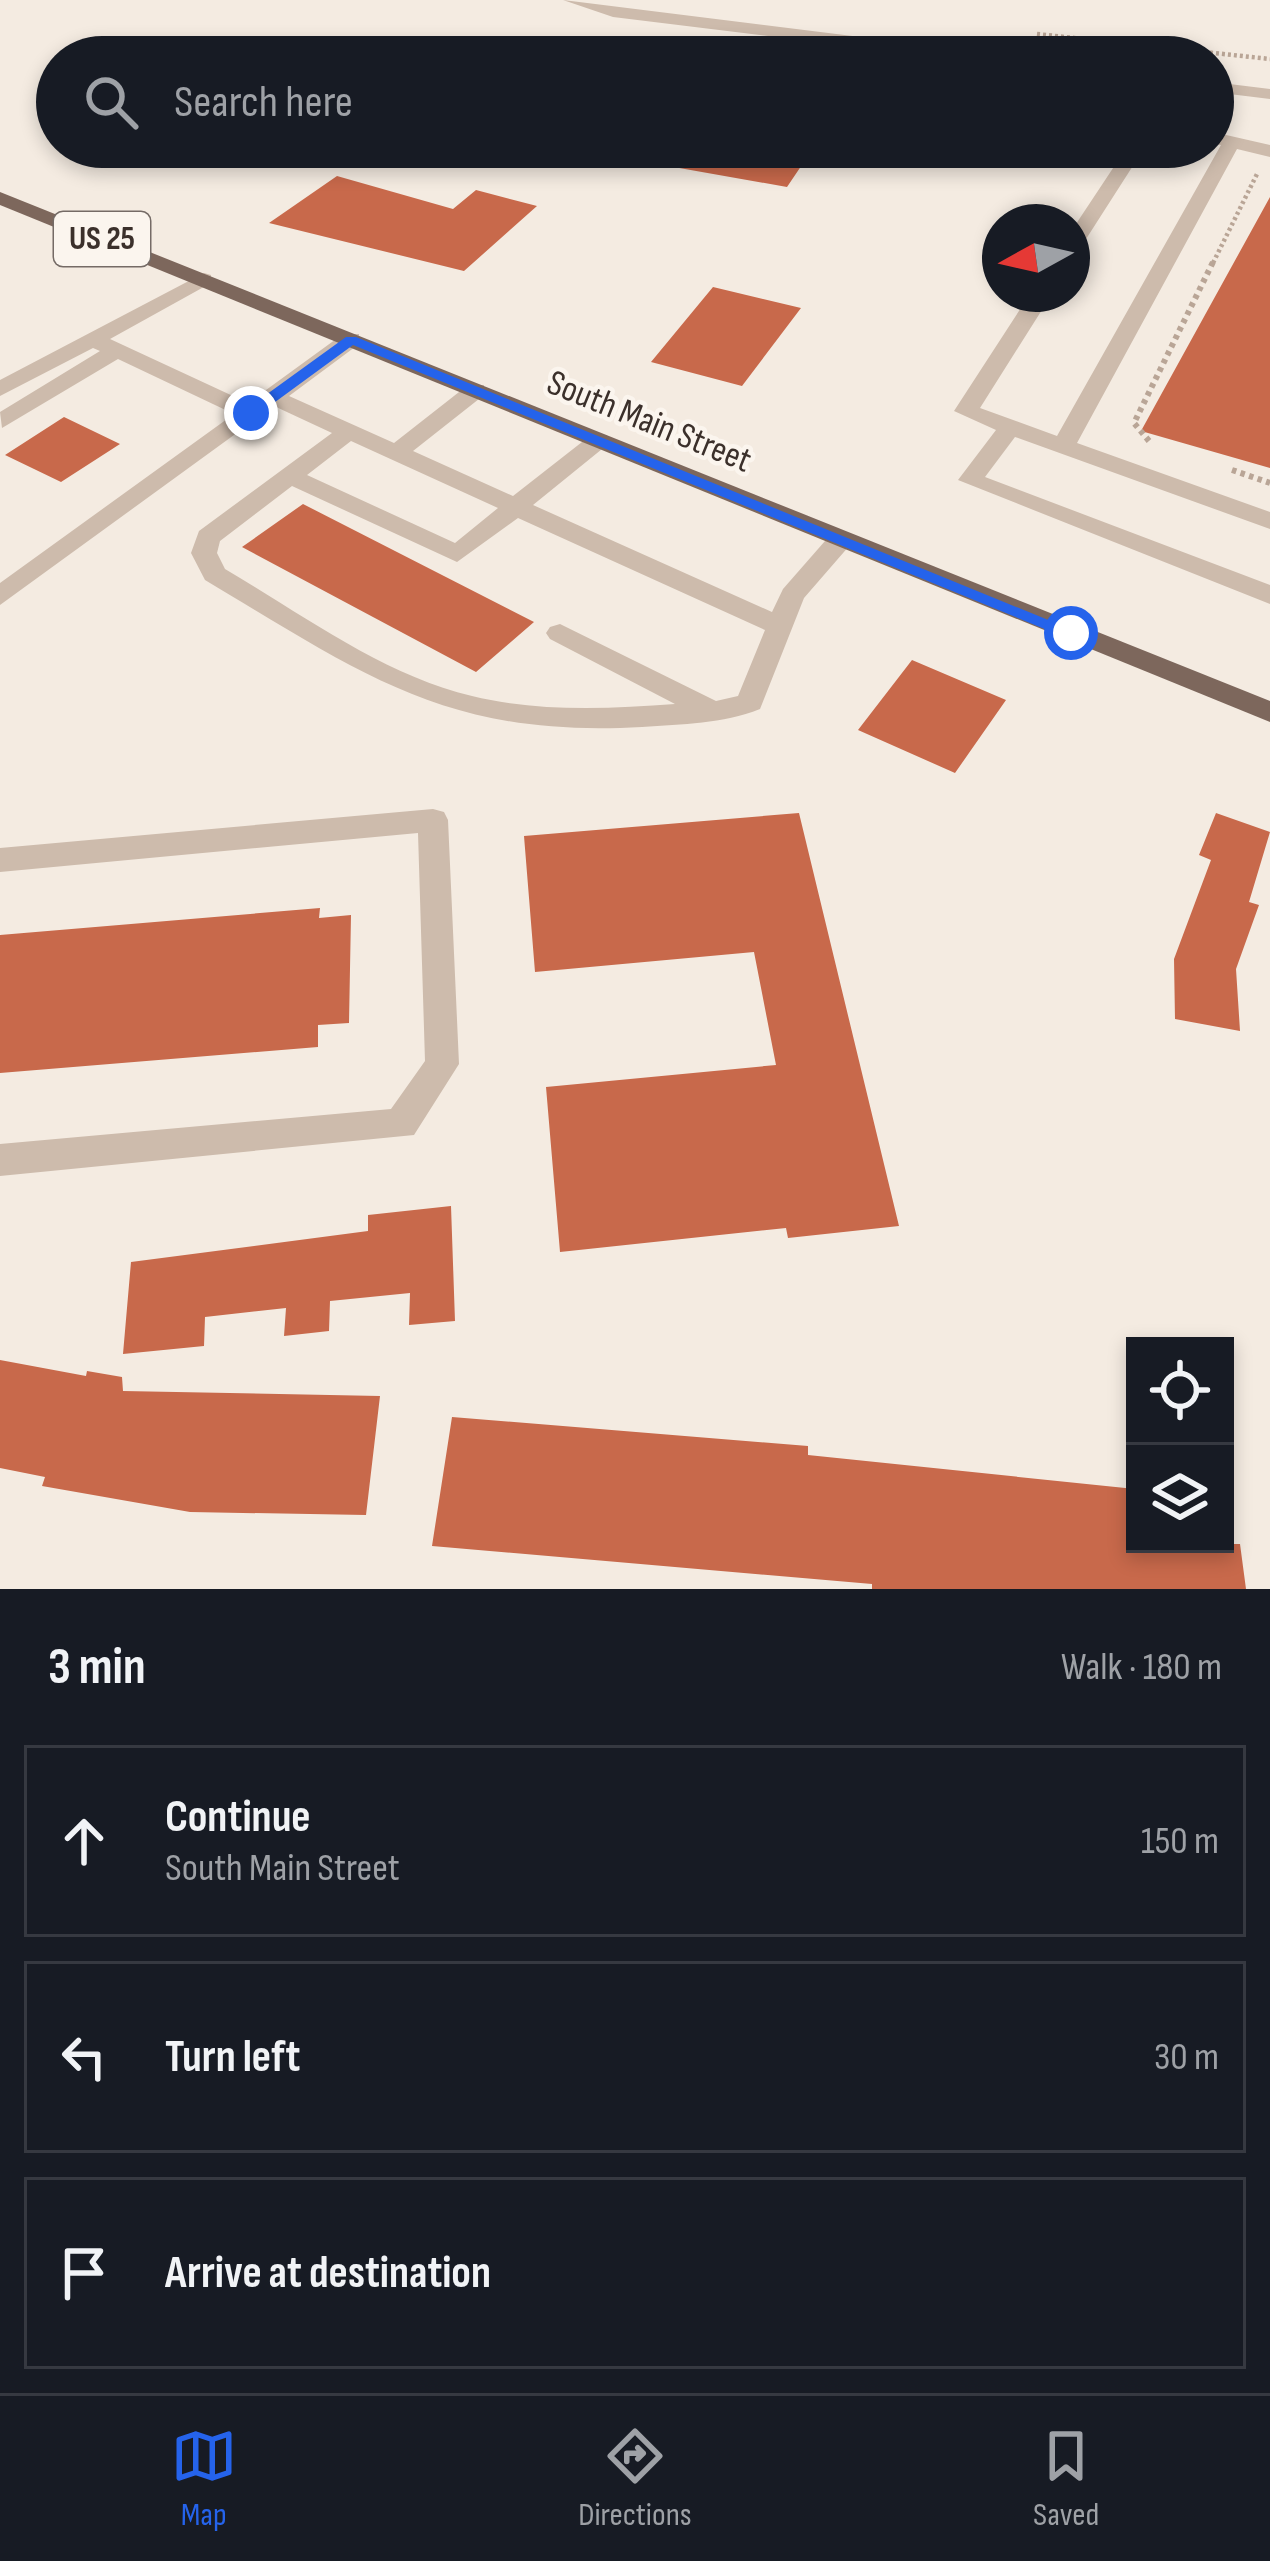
<!DOCTYPE html>
<meta charset="utf-8">
<style>
body{margin:0;font-family:"Sofia Sans Condensed",sans-serif;background:#242831;color:#f1f3f6}
.controls{position:absolute;right:36px;bottom:36px;display:grid;overflow:hidden;border-radius:0px;box-shadow:0 6px 18px #0003}
.controls button{width:108px;height:108px;display:grid;place-items:center;padding:0;border:0;border-bottom:3px solid #363941;background:#171b24;color:#f1f3f6;font:60px sans-serif}
.compass{position:absolute;left:982px;top:204px;width:108px;height:108px;border-radius:50%;background:#171b24;box-shadow:0 6px 18px #0003;rotate:262deg}
.stop{position:absolute;width:36px;height:36px;margin:-27px;border:9px solid #2563eb;border-radius:50%;background:#fff}
.stop.end{background:#2563eb;border-color:#fff;box-shadow:0 3px 12px #0008}
.list{margin:0;padding:0;list-style:none}
h2{display:flex;justify-content:space-between;align-items:center;height:156px;margin:0;padding:0 48px;font-size:51px}
h2 small{font-size:39px;font-weight:400;color:#9ea1a6}
.list li{display:grid;grid-template-columns:78px 1fr auto;gap:36px;align-items:center;box-sizing:border-box;height:192px;margin:0 24px 24px;padding:0 24px;border:3px solid #363941;border-radius:0px}
.list b{display:block;font-size:45px;white-space:nowrap}
.list p{margin:0;font-size:39px;white-space:nowrap;color:#9ea1a6}
.list em{font-size:39px;font-style:normal;color:#9ea1a6}
.icon{flex:none;width:66px;height:66px;fill:none;stroke:currentColor;stroke-width:2;stroke-linecap:round;stroke-linejoin:round}
.map{position:relative;flex:none;width:1270px;height:1589px;overflow:hidden}
.search{position:absolute;background:#171b24;box-shadow:0 6px 18px #0003;left:36px;right:36px;top:36px;height:132px;display:flex;align-items:center;gap:30px;box-sizing:border-box;padding:0 42px;border-radius:66px;color:#9ea1a6;font-size:45px}
.sheet{height:804px;background:#171b24}
nav{display:flex;justify-content:space-around;align-items:center;box-sizing:border-box;height:168px;border-top:3px solid #363941;background:#171b24;font-size:33px;color:#9ea1a6}
nav a{display:grid;justify-items:center;gap:6px}
nav .on{color:#2563eb}
.map>svg:first-child{display:block}
.building{fill:#c8694b}
.lines{fill:none;stroke-linecap:round;stroke-linejoin:round}
.path-far1{stroke:#b9a596;stroke-width:4.5;stroke-dasharray:3 3;stroke-linecap:butt}
.path{stroke:#b9a596;stroke-width:6;stroke-dasharray:4.5 4.5;stroke-linecap:butt}
.minor{fill:#cdbbac;fill-rule:evenodd}
.major{fill:#7d675c;fill-rule:evenodd}
.route{fill:#2563eb}
.labels{text-anchor:middle;dominant-baseline:central;stroke-width:9;stroke-linejoin:round;paint-order:stroke}
.shield{fill:#fbf5ee;stroke:#756b66;stroke-width:3}
.shield-label{font-size:33px;font-weight:bold;fill:#3b302b}
.street-label{font-size:36px;fill:#3b302b;stroke:#fbf5ee}
</style>
<div class="map">
<svg width="1270" height="1589" viewBox="0 0 1270 1589">
<rect width="100%" height="100%" fill="#f4ebe1"/>
<path class="building" d="M670,147H814L787,187L668,166Z
M337,176L453,209L476,190L537,206L464,271L269,223Z
M1270,197V468L1141,431Z
M713,287L801,308L742,386L651,362Z
M64,417L120,444L61,482L5,455Z
M303,504L534,622L476,672L242,547Z
M912,660L1006,700L955,773L858,730Z
M799,813L899,1226L788,1238L786,1228L560,1252L546,1087L776,1065L754,952L535,972L524,836Z
M1216,813L1270,832L1249,902L1259,905L1236,969L1240,1031L1175,1019L1174,959L1211,860L1199,855Z
M320,908L319,918L351,915L349,1023L318,1025V1047L0,1073V935Z
M451,1206L455,1321L409,1325L410,1293L330,1301L329,1331L284,1336L286,1308L205,1317L204,1346L123,1354L131,1262L368,1231V1215Z
M0,1360L86,1376L87,1371L122,1377L123,1391L380,1396L366,1515L190,1512L42,1486L45,1477L0,1468Z
M452,1417L808,1446V1455L1135,1489V1544H1240L1246,1589H872V1584L432,1546Z"/>
<g class="lines">
<path class="path-far1" d="M1037,34L1270,59
M1213,263L1257,174"/>
<path class="path" d="M1149,441L1134,423L1214,260
M1232,470L1270,483"/>
<path class="minor" d="M563,0L981,52L990,57H939L613,17Z
M1213,82L1270,89V99L1213,92Z
M1213,132L1270,145V157L1237,149L1077,443L1270,512V529L1015,437L985,477L1270,585V604L958,480L996,430L954,411L1030,294H1052L980,408L1057,436L1221,145L1213,144Z
M1127,147H1145L1079,250L1072,252V230Z
M204,273L211,275V283L110,339L248,403L343,334H359V344L289,396L394,443L468,385H484V395L413,451L513,496L591,435H607V445L533,505L772,612L783,589L832,533H850L854,539L850,545L804,598L760,709C722,724 683,724 642,727C447,738 364,675 205,580L191,553L199,531L332,433L274,406L0,605V583L234,414L118,359L2,428L0,412L100,351L93,348L0,396V380ZM351,441L498,508L455,543L307,475ZM292,486L457,562L518,518L765,630L738,696L716,701L560,624L550,627L546,633L550,639L675,704C608,709 537,712 472,696C383,675 302,614 225,569L217,553L220,541Z
M433,809L444,812L448,820L459,1064L414,1135L0,1176V1144L391,1109L425,1061L418,833L0,872V848Z"/>
<path class="major" d="M0,192L1270,701V722L0,205Z"/>
</g>
<path class="route" d="M346,337H356L1080,633L1064,637L353,345L256,416H245V410Z"/>
<g class="labels">
<rect class="shield" x="54" y="212" width="96" height="54" rx="9"/>
<g class="shield-label">
<text x="102" y="239">US 25</text>
</g>
<g class="street-label">
<text transform="translate(649 422) rotate(22)">South Main Street</text>
</g>
</g>
</svg>
<div class="controls">
<button><svg class="icon" aria-label="locate" viewBox="0 0 24 24"><circle cx="12" cy="12" r="6"/><path d="M12 2v4M12 18v4M2 12h4M18 12h4"/></svg></button>
<button><svg class="icon" aria-label="layers" viewBox="0 0 24 24"><path d="M12 4l9 5-9 5-9-5zM3 14l9 5 9-5"/></svg></button>
</div>
<svg class="compass" viewBox="-18 -18 36 36"><path d="M0-13l5 13h-10z" fill="#e53935"/><path d="M0 13l5-13h-10z" fill="#9ea1a6"/></svg>
<div class="stop" style="left:1071px;top:633px"></div>
<div class="stop end" style="left:251px;top:413px"></div>
<div class="search"><svg class="icon" aria-label="search" viewBox="0 0 24 24"><circle cx="10" cy="10" r="6"/><path d="M15 15l6 6"/></svg>Search here</div>
</div>
<section class="sheet">
<h2>3 min<small>Walk · 180 m</small></h2>
<ul class="list">
<li><svg class="icon" aria-label="ahead" viewBox="0 0 24 24"><path d="M12 20V5M6 11l6-6 6 6"/></svg><div><b>Continue</b><p>South Main Street</p></div><em>150 m</em></li>
<li><svg class="icon" aria-label="left" viewBox="0 0 24 24"><path d="M17 20v-9H6M10 6l-5 5 5 5"/></svg><div><b>Turn left</b></div><em>30 m</em></li>
<li><svg class="icon" aria-label="arrive" viewBox="0 0 24 24"><path d="M6 21V4h12l-3 4 3 4H6"/></svg><div><b>Arrive at destination</b></div></li>
</ul>
</section>
<nav>
<a class="on"><svg class="icon" aria-label="map" viewBox="0 0 24 24"><path d="M3 6l6-2 6 2 6-2v14l-6 2-6-2-6 2zM9 4v14M15 6v14"/></svg>Map</a>
<a><svg class="icon" aria-label="directions" viewBox="0 0 24 24"><path d="M12 3l9 9-9 9-9-9zM9 14v-3h6M13 9l2 2-2 2"/></svg>Directions</a>
<a><svg class="icon" aria-label="saved" viewBox="0 0 24 24"><path d="M7 4h10v16l-5-4-5 4z"/></svg>Saved</a>
</nav>
